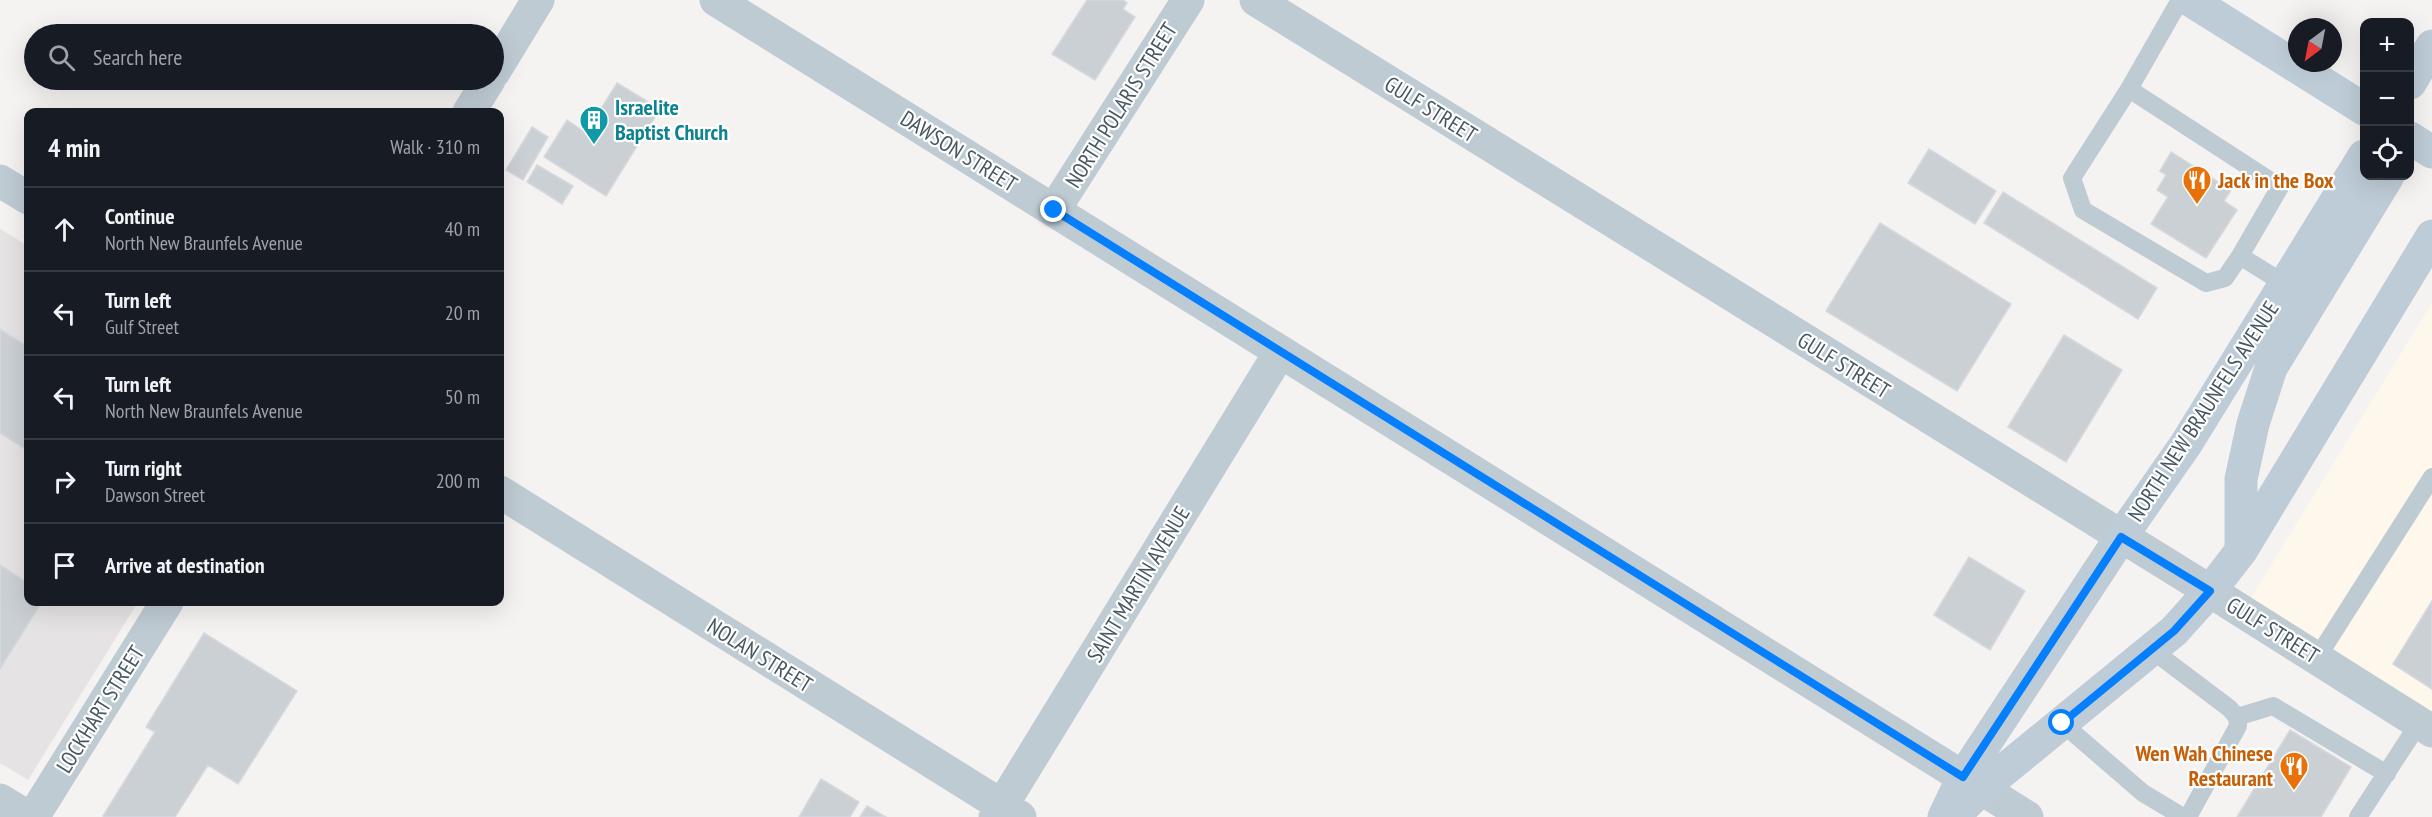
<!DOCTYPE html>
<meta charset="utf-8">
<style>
body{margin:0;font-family:"PT Sans Narrow",sans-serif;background:#20242c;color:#f1f3f6}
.controls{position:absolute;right:18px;top:18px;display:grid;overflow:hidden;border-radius:12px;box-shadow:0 6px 24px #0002}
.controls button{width:54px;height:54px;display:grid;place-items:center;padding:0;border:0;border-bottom:2px solid #363941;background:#171b24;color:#f1f3f6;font:30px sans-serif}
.compass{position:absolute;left:2288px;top:18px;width:54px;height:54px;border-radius:50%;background:#171b24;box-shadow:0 6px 24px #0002;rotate:212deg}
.stop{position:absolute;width:18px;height:18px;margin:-14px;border:4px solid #057ffc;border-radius:50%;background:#fff}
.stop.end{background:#057ffc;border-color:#fff;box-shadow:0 2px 6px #0008}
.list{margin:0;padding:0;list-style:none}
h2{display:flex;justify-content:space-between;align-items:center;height:78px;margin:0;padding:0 24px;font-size:26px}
h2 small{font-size:20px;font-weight:400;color:#9ea1a6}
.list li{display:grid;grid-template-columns:39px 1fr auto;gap:18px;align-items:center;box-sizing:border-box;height:84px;padding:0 24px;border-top:2px solid #363941}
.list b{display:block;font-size:22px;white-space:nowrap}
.list p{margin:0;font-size:20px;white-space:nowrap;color:#9ea1a6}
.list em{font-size:20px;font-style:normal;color:#9ea1a6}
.icon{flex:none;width:33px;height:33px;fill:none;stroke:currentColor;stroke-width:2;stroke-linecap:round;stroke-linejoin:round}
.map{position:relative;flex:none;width:2432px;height:817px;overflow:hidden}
.search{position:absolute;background:#171b24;box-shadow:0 6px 24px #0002;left:24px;top:24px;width:480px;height:66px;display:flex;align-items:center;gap:15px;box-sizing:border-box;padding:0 21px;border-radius:33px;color:#9ea1a6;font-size:22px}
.panel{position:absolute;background:#171b24;box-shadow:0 6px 24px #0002;left:24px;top:108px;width:480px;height:498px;border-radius:12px}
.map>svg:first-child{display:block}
.commercial{fill:#fef8ec}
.education{fill:#e6e3e4}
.building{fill:#cbd0d5;stroke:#d6d8de;stroke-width:1.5}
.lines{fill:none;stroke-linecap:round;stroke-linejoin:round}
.service{stroke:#bfcbd3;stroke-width:18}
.minor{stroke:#bfcbd3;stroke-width:33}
.secondary{stroke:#beccd7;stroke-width:33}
.route{stroke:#057ffc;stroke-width:8}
.labels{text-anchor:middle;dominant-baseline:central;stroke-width:4.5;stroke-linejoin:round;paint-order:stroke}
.street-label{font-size:22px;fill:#475762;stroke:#fff}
.culture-label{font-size:22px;font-weight:bold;fill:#0d838f;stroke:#fff;text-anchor:start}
.food-label{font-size:22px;font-weight:bold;fill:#c56008;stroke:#fff;text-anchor:start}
</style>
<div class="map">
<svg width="2432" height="817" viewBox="0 0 2432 817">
<rect width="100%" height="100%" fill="#f5f2f2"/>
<path class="commercial" d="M2432,303V714L2249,601Z"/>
<path class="education" d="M0,229L28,246V602H138L28,780L0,763Z"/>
<path class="building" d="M1087,0H1123L1127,3L1123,9L1135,17L1095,80L1052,54Z
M617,83L660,109L606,196L544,157L567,120L586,133Z
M532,127L548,137L523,180L506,170Z
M1929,149L1996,191L1975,224L1908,183Z
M2171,152L2231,190L2224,201L2237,210L2206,258L2151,224L2168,197L2157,190L2166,175L2160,171Z
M537,165L573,186L562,204L527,182Z
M2003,192L2157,288L2138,319L1984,223Z
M1880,223L2011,304L1957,391L1826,311Z
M0,329L28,347V451L0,433Z
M2064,335L2122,370L2066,462L2008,427Z
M1969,557L2025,591L1990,650L1934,615Z
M0,565L28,583V602H42L0,669Z
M2432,601V689L2393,664Z
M204,633L297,691L238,784L208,765L175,817H104L103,816L155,732L146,727Z
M2290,730L2351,767L2321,817H2237Z
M821,779L859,802L850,817H799Z
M867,806L886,817H860Z"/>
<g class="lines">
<path class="service" d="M2180,0L2129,89L2280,187L2240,256L2285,284
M2129,89L2072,178L2083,210L2206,283L2225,278L2240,256
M2152,650L2229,708L2237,717L2238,726L2188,817
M2317,658L2432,477
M2237,717L2273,706L2387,774
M2062,723L2143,793L2183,817
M2358,817L2419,723"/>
<path class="minor" d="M716,0L2027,817
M1256,0L2210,591L2432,731
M494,72L538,0
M469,112L489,80
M0,181L28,198
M1054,210L1188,0
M500,492L1020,817
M0,800L28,817
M33,817L167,602
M995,817L1280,352"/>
<path class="secondary" d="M2190,0L2364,109
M2410,83L2432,46
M2410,138L2432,152
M2241,551V479L2253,424L2271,368L2388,176
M1944,817L1963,777L2121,537L2186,444L2364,156
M1953,817L1981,789L2174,631L2210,591L2241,551L2432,236"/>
</g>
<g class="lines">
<path class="route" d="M1054,210L1963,777L2121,537L2210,591L2174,631L2062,723"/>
</g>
<defs>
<g id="building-pin" transform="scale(1.5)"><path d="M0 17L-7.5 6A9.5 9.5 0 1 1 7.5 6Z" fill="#0f9aa8" stroke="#fff"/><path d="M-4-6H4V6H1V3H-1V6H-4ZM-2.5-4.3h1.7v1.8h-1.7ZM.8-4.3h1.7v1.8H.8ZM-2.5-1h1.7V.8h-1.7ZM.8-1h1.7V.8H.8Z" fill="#fff"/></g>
<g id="restaurant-pin" transform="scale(1.5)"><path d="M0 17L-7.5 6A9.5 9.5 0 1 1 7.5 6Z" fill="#e8710a" stroke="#fff"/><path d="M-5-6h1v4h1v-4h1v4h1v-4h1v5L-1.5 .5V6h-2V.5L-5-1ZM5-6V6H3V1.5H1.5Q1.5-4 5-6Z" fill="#fff"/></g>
</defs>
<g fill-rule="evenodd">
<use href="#building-pin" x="594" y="120"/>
<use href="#restaurant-pin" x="2197" y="180"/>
<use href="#restaurant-pin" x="2294" y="766"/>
</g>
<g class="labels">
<g class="street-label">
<text transform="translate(1121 105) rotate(-58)">NORTH POLARIS STREET</text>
<text transform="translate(1431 109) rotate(32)">GULF STREET</text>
<text transform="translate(959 151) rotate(32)">DAWSON STREET</text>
<text transform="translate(1844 365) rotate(32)">GULF STREET</text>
<text transform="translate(2203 411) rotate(-57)">NORTH NEW BRAUNFELS AVENUE</text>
<text transform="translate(1138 584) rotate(-59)">SAINT MARTIN AVENUE</text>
<text transform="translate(2273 630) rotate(32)">GULF STREET</text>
<text transform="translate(760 655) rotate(32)">NOLAN STREET</text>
<text transform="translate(100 709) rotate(-58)">LOCKHART STREET</text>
</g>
<g class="culture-label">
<text x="615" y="107">Israelite<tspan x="615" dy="25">Baptist Church</tspan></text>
</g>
<g class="food-label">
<text x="2218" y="180">Jack in the Box</text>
<text x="2273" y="753" text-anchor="end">Wen Wah Chinese<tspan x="2273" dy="25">Restaurant</tspan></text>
</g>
</g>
</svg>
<div class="controls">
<button>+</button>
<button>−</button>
<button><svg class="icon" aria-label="locate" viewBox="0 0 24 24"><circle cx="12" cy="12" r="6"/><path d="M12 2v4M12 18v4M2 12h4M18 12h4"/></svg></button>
</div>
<svg class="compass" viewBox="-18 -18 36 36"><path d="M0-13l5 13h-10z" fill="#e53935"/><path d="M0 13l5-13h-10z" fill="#9ea1a6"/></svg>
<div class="stop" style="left:2062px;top:723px"></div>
<div class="stop end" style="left:1054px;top:210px"></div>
<div class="search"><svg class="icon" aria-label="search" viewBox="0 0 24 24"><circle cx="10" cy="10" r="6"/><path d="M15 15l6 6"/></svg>Search here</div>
<section class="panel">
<h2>4 min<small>Walk · 310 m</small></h2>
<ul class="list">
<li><svg class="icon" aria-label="ahead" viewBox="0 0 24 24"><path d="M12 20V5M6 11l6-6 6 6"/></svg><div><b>Continue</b><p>North New Braunfels Avenue</p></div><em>40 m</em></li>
<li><svg class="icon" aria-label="left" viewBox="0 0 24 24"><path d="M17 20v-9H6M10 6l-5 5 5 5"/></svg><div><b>Turn left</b><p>Gulf Street</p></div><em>20 m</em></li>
<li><svg class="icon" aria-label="left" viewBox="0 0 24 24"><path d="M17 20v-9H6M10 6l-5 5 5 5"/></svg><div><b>Turn left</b><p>North New Braunfels Avenue</p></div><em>50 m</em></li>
<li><svg class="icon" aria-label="right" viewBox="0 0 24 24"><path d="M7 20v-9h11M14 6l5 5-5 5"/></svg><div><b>Turn right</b><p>Dawson Street</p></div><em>200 m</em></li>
<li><svg class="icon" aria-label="arrive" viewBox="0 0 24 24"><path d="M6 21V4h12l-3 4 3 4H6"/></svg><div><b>Arrive at destination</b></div></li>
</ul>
</section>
</div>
